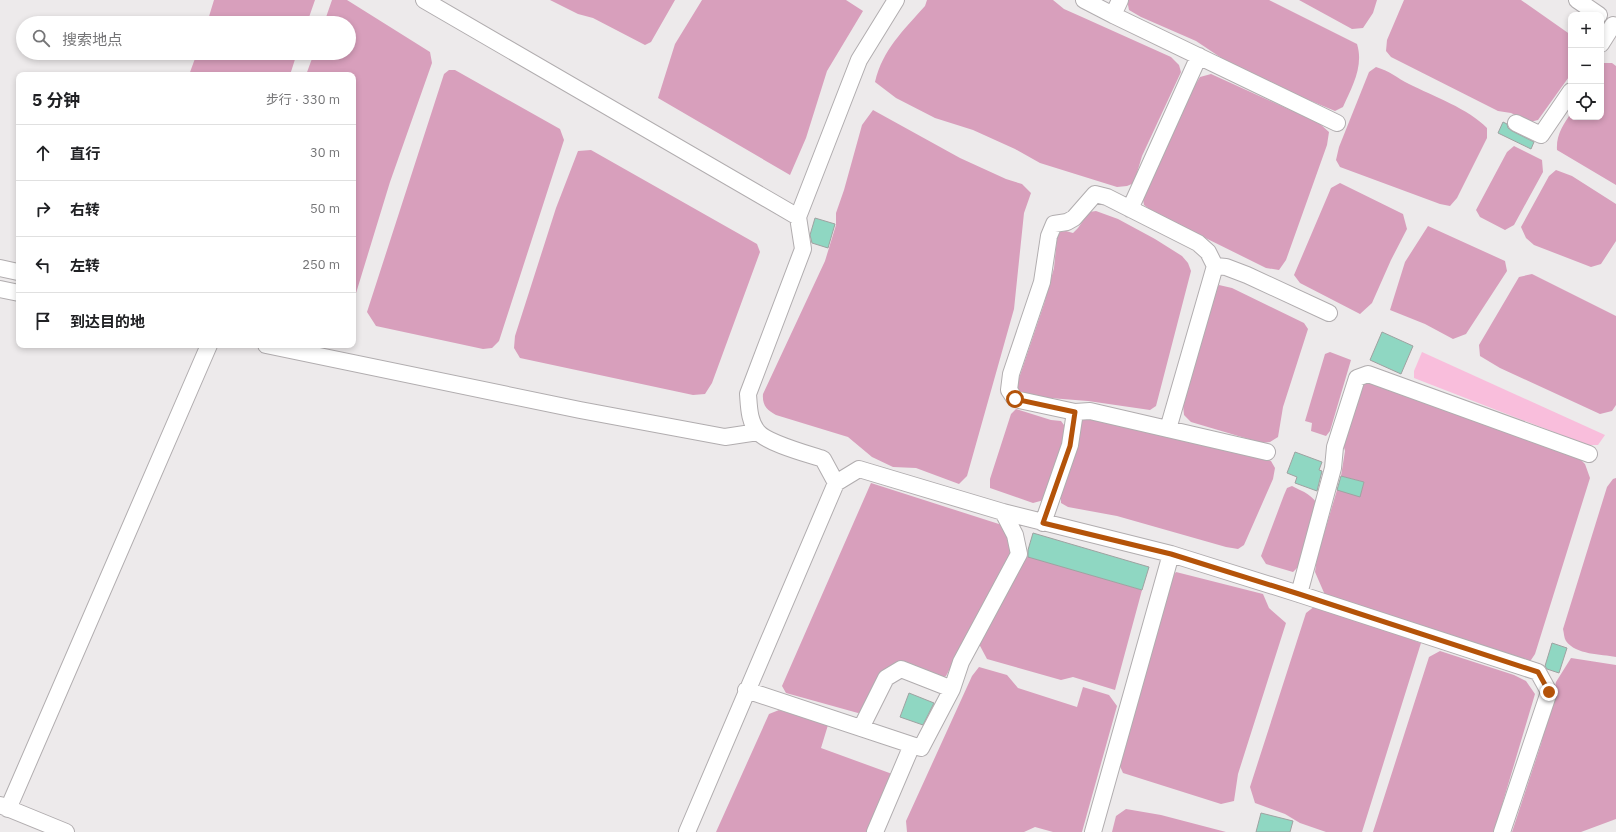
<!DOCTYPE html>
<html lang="zh">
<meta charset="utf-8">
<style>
body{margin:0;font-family:"IBM Plex Sans","Noto Sans SC",sans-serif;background:#f6f6f6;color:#202124}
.controls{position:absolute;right:12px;top:12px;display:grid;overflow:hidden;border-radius:8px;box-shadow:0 2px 6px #0003}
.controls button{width:36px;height:36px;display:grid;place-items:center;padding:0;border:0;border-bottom:1px solid #e0e0e0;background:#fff;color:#202124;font:20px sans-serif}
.stop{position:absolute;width:12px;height:12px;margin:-9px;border:3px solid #b45309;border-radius:50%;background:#fff}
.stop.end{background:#b45309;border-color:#fff;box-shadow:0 1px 4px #0008}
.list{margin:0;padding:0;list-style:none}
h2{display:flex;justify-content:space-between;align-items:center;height:52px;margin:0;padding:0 16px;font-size:17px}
h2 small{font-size:13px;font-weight:400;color:#757577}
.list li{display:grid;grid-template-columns:26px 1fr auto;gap:12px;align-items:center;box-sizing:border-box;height:56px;padding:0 16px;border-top:1px solid #e0e0e0}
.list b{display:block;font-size:15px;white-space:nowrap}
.list em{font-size:13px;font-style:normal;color:#757577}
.icon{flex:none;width:22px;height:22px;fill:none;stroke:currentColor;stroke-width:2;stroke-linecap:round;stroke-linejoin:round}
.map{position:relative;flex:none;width:1616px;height:832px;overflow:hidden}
.search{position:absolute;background:#fff;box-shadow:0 2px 6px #0003;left:16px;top:16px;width:340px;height:44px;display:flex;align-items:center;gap:10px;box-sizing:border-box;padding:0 14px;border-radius:22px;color:#757577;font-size:15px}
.panel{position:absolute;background:#fff;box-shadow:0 2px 6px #0003;left:16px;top:72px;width:340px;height:276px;border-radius:8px}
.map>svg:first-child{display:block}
.green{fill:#f9bedc}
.water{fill:#d89fbc}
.building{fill:#8fd7c2;stroke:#9fa2a1}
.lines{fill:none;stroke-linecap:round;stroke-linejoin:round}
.minor-casing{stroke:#b1adaf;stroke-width:18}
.minor{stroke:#fff;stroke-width:16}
.route{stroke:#b45309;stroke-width:5}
</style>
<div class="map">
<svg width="1616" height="832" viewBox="0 0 1616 832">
<rect width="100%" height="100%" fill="#edeaeb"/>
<path class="green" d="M1422,352L1605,435L1598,445H1587L1414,378V371Z"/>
<path class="water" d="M214,0H315L307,23H207Z
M332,0H347L430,52L432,63L390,182L353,303V75H306L314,53H349V23H324Z
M550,0H675L651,42L645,45L593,18L578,14Z
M702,0H846L863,11L827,71L806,138L790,175L658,98L675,44Z
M927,0H1053L1064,9L1082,17L1171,57L1179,65L1181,72L1142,156L1134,183L1127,186L1117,187L1040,163L1015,149L973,130L935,118L896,98L875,82C883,49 903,31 925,6Z
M1127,0H1269L1357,44C1364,66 1352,87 1343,107L1335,111L1280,88L1226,61L1196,41L1141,17L1129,10Z
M1299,0H1377L1373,13L1363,28L1352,29Z
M1404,0H1521L1571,35V74L1538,120L1530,122L1511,113L1498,111L1391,57L1386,51L1387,40Z
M197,53H297L290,75H189Z
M1603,63H1612L1616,66V185L1557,150C1556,135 1563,125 1571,113V117H1601V66Z
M1376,67C1390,71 1397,78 1409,84C1433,96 1469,109 1487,128V138L1457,198L1450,206L1440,204L1340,167L1336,160L1339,147L1369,72Z
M449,70H455L560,129L564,140L499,341L492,348L483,349L376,326L367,312L444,74Z
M1211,74L1319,123L1329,132L1327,145L1286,260L1279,270L1266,268L1153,212L1144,205L1142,194L1190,93L1200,77Z
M873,110L960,158L1006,179L1022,184L1031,193L1024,213L1014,309L967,476L959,484L916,468L893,467L872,457L848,437L776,415C767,410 762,405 763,394L825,261L836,225V213L844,190L862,125Z
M1514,146L1542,160L1543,172L1514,225L1505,230L1480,217L1476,210L1507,152Z
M591,150L757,244L760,252L712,383L705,394L693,395L520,358L514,348L515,336L556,208L578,151Z
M1556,170L1572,176L1616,204V241L1601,264L1591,267L1534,245L1526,238L1521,227L1549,176Z
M1340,183L1403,214L1407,229L1391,260L1372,303L1360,314L1300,283L1294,275L1331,188Z
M1096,211L1118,219L1155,239L1182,256L1188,263L1191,271L1156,406L1150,410L1088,401L1037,397L1015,390L1044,304L1054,268L1057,238L1060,232L1066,231L1073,233L1078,228L1089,212Z
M1428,226L1505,261L1507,271L1466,334L1453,339L1425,324L1390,310L1405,262Z
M1532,274L1616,316V405L1612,411L1600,414L1500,368L1480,356L1479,345L1519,277Z
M1219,285L1232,288L1304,323L1308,329L1283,407L1278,437L1270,442L1262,443L1191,422L1184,415L1183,405L1209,294Z
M1330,352L1351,360L1330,431L1326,436L1311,431L1312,423L1305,421L1325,354Z
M1373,381L1578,457L1585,464L1590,478L1535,654L1531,660L1525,662L1325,595L1315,572L1317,557L1337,490L1360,496L1364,482L1341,476L1345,451L1342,440L1362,383Z
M1016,409L1051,420L1061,421L1067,429L1044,500L1033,503L990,488V479L1011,414Z
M1084,418L1212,445L1271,461L1275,468L1273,479L1244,545L1238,549L1226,547L1117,516L1068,507L1061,503V488L1079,424Z
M1616,478V657C1601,654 1576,655 1566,641C1564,638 1564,633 1563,629L1607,487L1613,479Z
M871,483L1002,525L1013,548L946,676L941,679L901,664L868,710L858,713L786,693L782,686Z
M1292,486C1304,492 1313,495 1319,507L1302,563L1293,572L1266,564L1261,556L1284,495L1287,488Z
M1026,556L1142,590L1115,690L1073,677L1061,680L987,659L979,644Z
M1176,572L1263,594L1269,608L1286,623L1238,774L1234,801L1221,804L1123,773L1118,762L1169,581Z
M1315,606L1421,643L1362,832H1326L1300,823L1285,814L1255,803L1250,787L1306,613Z
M1440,651L1514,675L1526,681L1535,694L1494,832H1373L1429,657Z
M1571,658L1616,665V819L1581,832H1512L1541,744L1556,682Z
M979,667L1007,675L1018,688L1077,707L1083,687L1109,695L1117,706L1082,832H1053L1035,827L1024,832H907L906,821L972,676Z
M779,710L828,725L821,748L895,775L870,832H716L769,714Z
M1126,809L1161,815L1226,832H1112L1116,816Z"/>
<path class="building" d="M1503,122L1507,124L1508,128L1512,131L1534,142L1531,149L1498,133Z
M815,218L835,224L828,248L812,243L810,235Z
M1382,332L1413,346L1401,374L1370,360Z
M1295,452L1322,462L1319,470L1322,471L1317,491L1295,483L1297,477L1287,473Z
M1341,476L1364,482L1360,497L1337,490Z
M1033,533L1149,567L1142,590L1028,557V550Z
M1552,643L1567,648L1559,673L1547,669L1545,666Z
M909,693L934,703L923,725L900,717Z
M1261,813L1293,821L1290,832H1256Z"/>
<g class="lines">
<g class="minor-casing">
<path id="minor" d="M424,0L798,217
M1084,0L1113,15L1337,123
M1577,0L1599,15
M1113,15L1120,0
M1601,44L1613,25
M1516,123L1541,135L1571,91
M1130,209L1199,56
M0,268L18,272
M0,289L19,293
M266,345L580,410L725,437L758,432
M1168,429L1215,266
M1267,452L1090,411L1075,412L1015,399L1009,390L1011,374L1042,282L1049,236L1054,224L1067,222L1074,218L1095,194L1107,197L1198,243L1208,252L1215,266L1226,267L1247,275L1329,313
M836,483L859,469L1003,512L1171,554L1299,594L1538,672L1549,692L1502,832
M1043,523L1070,445L1075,412
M1299,594L1333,468L1335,447L1357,378L1368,374L1589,454
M746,690L921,748L952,689L961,662L1019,554L1015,535L1003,512
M861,728L886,678L901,669L952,689
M0,805L66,832
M8,809L209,345
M687,832L836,483L823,459C808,454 767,443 758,432C749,422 749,407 748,394L803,249L798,217L859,60L896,0
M875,832L912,745
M1093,832L1171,554"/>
</g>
<use href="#minor" class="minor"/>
</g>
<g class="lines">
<path class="route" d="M1015,399L1075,412L1070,446L1043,523L1171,554L1299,594L1538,672L1549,692"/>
</g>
</svg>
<div class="controls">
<button>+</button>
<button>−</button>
<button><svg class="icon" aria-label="locate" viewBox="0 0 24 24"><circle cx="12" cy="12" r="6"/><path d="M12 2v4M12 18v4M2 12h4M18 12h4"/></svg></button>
</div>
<div class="stop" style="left:1015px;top:399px"></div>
<div class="stop end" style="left:1549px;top:692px"></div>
<div class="search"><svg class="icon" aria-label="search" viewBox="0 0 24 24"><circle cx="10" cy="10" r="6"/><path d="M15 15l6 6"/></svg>搜索地点</div>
<section class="panel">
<h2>5 分钟<small>步行 · 330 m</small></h2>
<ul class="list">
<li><svg class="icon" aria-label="ahead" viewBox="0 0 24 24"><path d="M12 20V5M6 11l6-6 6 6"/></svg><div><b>直行</b></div><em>30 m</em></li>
<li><svg class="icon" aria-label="right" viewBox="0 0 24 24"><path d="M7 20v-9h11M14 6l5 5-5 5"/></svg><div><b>右转</b></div><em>50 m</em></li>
<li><svg class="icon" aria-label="left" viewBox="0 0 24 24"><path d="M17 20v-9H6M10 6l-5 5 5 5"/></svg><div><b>左转</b></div><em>250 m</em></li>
<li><svg class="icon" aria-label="arrive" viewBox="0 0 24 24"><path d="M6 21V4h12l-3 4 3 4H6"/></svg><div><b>到达目的地</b></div></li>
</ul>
</section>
</div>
